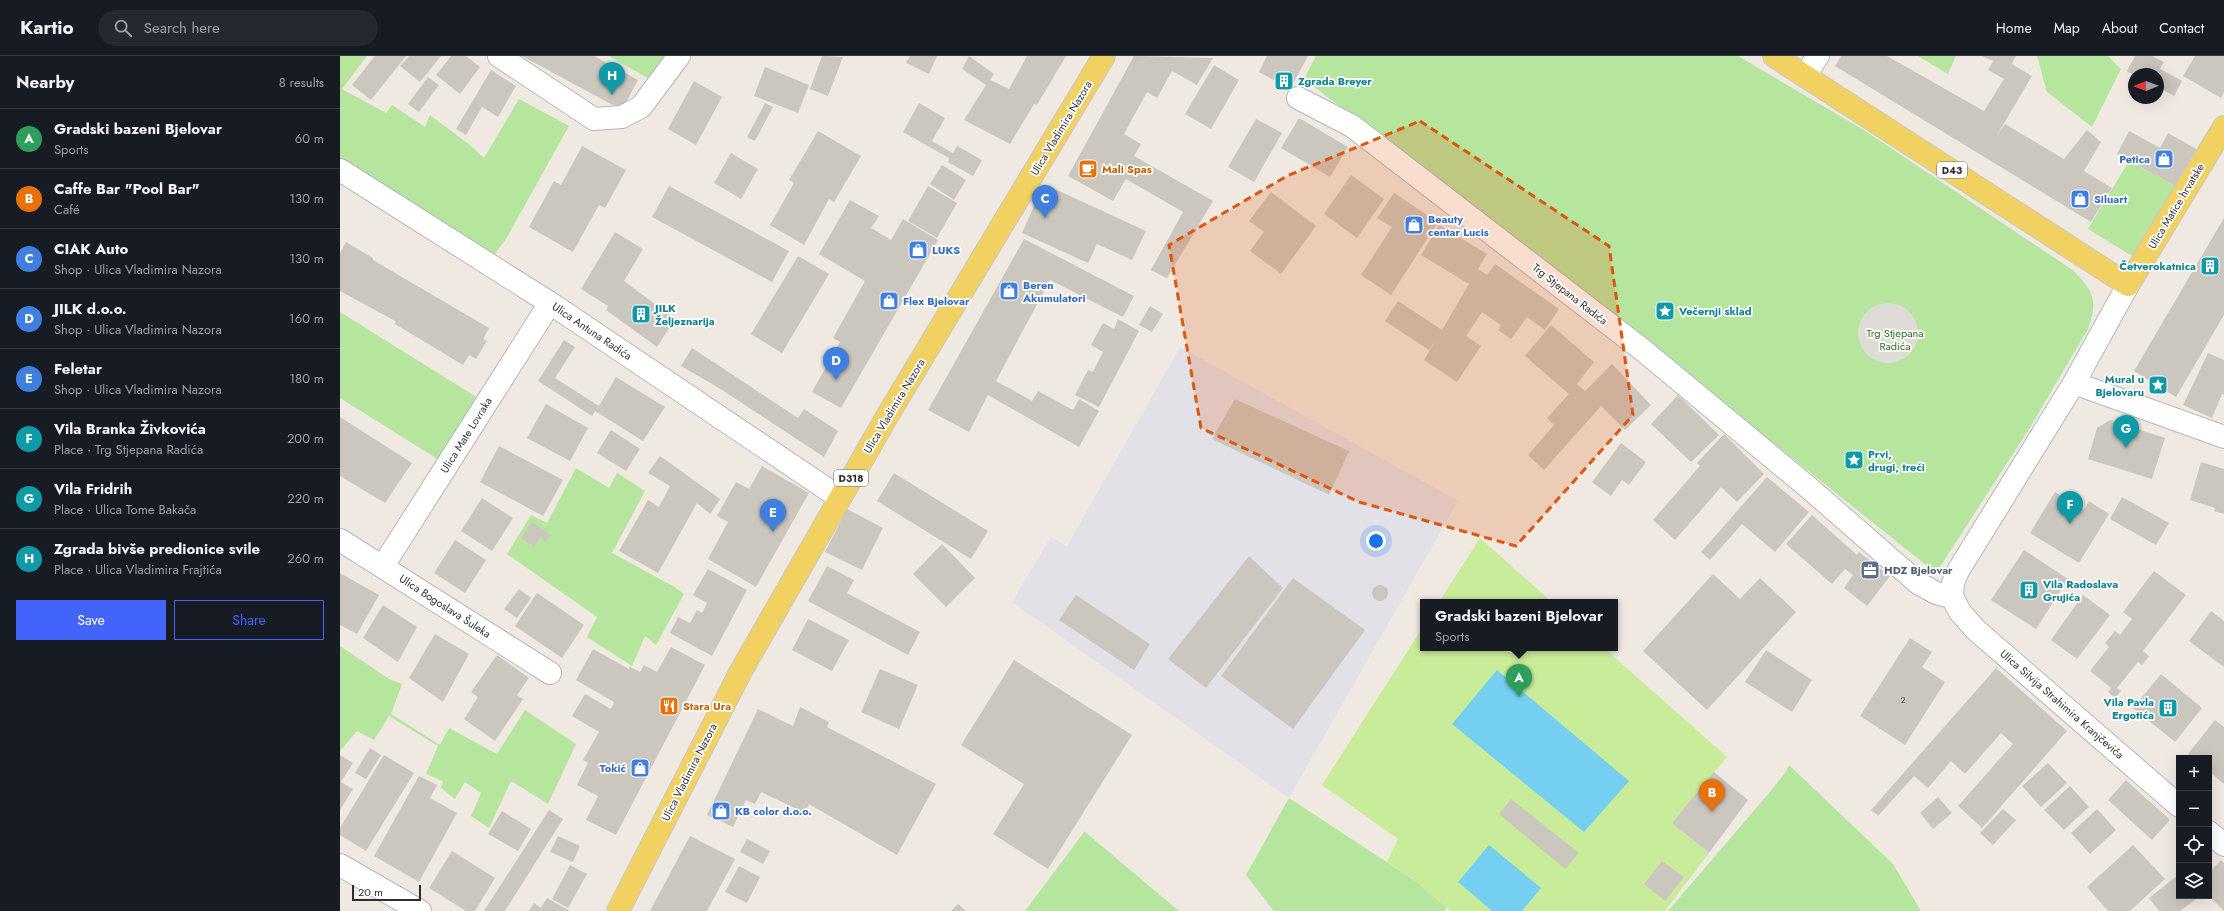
<!DOCTYPE html>
<meta charset="utf-8">
<style>
body{margin:0;font-family:Jost,sans-serif;background:#242831;color:#f1f3f6}
.controls{position:absolute;right:12px;bottom:12px;display:grid;overflow:hidden;border-radius:0px;box-shadow:0 4px 16px #0002}
.controls button{width:36px;height:36px;display:grid;place-items:center;padding:0;border:0;border-bottom:1px solid #363941;background:#171b24;color:#f1f3f6;font:20px sans-serif}
.compass{position:absolute;left:1788px;top:12px;width:36px;height:36px;border-radius:50%;background:#171b24;box-shadow:0 4px 16px #0002;rotate:269deg}
.scale{position:absolute;left:12px;bottom:10px;width:69px;box-sizing:border-box;padding-left:4px;border:2px solid #2e2e2e;border-top:0;font-size:11px;line-height:14px;white-space:nowrap;color:#2e2e2e;-webkit-text-stroke:3px #fff;paint-order:stroke}
.you{position:absolute;left:1036px;top:485px;width:14px;height:14px;margin:-10px;border:3px solid #fff;border-radius:50%;background:#1a73e8;box-shadow:0 0 0 6px #1a73e833}
.badge{display:grid;place-items:center;width:26px;height:26px;border-radius:50%;background:#4264fb;color:#fff;font-size:13px;font-weight:700}
.pin{position:absolute;translate:-50% -33px;filter:drop-shadow(0 1px 2px #0008)}
.pin::after{content:'';position:absolute;top:21px;width:14px;height:12px;background:inherit;clip-path:polygon(0 0,100% 0,50% 100%)}
.popup{position:absolute;left:1080px;top:543px;width:198px;height:52px;box-sizing:border-box;display:grid;place-content:center;border-radius:0px;background:#171b24;filter:drop-shadow(0 1px 3px #0005);font-size:13px;white-space:nowrap;color:#9ea1a6}
.popup b{font-size:15px;color:#f1f3f6}
.popup::after{content:'';position:absolute;left:50%;top:100%;margin-left:-8px;border:8px solid transparent;border-top-color:#171b24}
.list{margin:0;padding:0;list-style:none}
h2{display:flex;justify-content:space-between;align-items:center;height:52px;margin:0;padding:0 16px;font-size:17px}
h2 small{font-size:13px;font-weight:400;color:#9ea1a6}
.list li{display:grid;grid-template-columns:26px 1fr auto;gap:12px;align-items:center;box-sizing:border-box;height:60px;padding:0 16px;border-top:1px solid #363941}
.list b{display:block;font-size:15px;white-space:nowrap}
.list p{margin:0;font-size:13px;white-space:nowrap;color:#9ea1a6}
.list em{font-size:13px;font-style:normal;color:#9ea1a6}
.actions{display:flex;gap:8px;padding:12px 16px}
.actions a{flex:1;padding:9px 0;border:1px solid #4264fb;border-radius:0px;text-align:center;font-size:14px;color:#4264fb}
.actions .main{background:#4264fb;color:#fff}
.icon{flex:none;width:22px;height:22px;fill:none;stroke:currentColor;stroke-width:2;stroke-linecap:round;stroke-linejoin:round}
.map{position:relative;flex:none;width:1884px;height:855px;overflow:hidden}
header{display:flex;align-items:center;gap:24px;box-sizing:border-box;height:56px;padding:0 20px;background:#171b24;border-bottom:1px solid #363941}
header strong{font-size:19px}
nav{display:flex;gap:22px;margin-inline-start:auto;font-size:14px}
.search{width:280px;height:36px;background:#242831;display:flex;align-items:center;gap:10px;box-sizing:border-box;padding:0 14px;border-radius:22px;color:#9ea1a6;font-size:15px}
main{display:flex}
aside{flex:1;background:#171b24}
.map>svg:first-child{display:block}
.industrial{fill:#e3e1e8}
.green{fill:#b6e59e}
.pitch{fill:#c9ec9a}
.plaza{fill:#dfdcd8}
.water{fill:#75cff0}
.building{fill:#cbc7bf}
.lines{fill:none;stroke-linecap:round;stroke-linejoin:round}
.minor-casing{stroke:#b4b7c1;stroke-width:24}
.major-casing{stroke:#c9c9c9;stroke-width:24}
.minor{stroke:#fff;stroke-width:22}
.major{stroke:#f2d163;stroke-width:22}
.marked{fill:#df570e;fill-opacity:0.2;stroke:#df570e;stroke-width:3;stroke-dasharray:8 5;stroke-linejoin:round}
.labels{text-anchor:middle;dominant-baseline:central;stroke-width:3.5;stroke-linejoin:round;paint-order:stroke}
.number-label{font-size:9px;fill:#555452}
.shield{fill:#fff;stroke:#6d6d6d;stroke-width:1}
.shield-label{font-size:10px;font-weight:bold;fill:#2e2e2e}
.culture-label{font-size:11px;font-weight:bold;fill:#0d838f;stroke:#fff;text-anchor:start}
.street-label{font-size:11px;fill:#2e2e2e;stroke:#fff}
.shop-label{font-size:11px;font-weight:bold;fill:#366cbe;stroke:#fff;text-anchor:start}
.food-label{font-size:11px;font-weight:bold;fill:#c56008;stroke:#fff;text-anchor:start}
.park-label{font-size:11px;fill:#2c6e1b;stroke:#fff}
.service-label{font-size:11px;font-weight:bold;fill:#4e5e75;stroke:#fff;text-anchor:start}
</style>
<header>
<strong>Kartio</strong>
<div class="search"><svg class="icon" aria-label="search" viewBox="0 0 24 24"><circle cx="10" cy="10" r="6"/><path d="M15 15l6 6"/></svg>Search here</div>
<nav><a>Home</a><a>Map</a><a>About</a><a>Contact</a></nav>
</header>
<main>
<aside>
<h2>Nearby<small>8 results</small></h2>
<ul class="list">
<li><span class="badge" style="background:#2e9e5b">A</span><div><b>Gradski bazeni Bjelovar</b><p>Sports</p></div><em>60 m</em></li>
<li><span class="badge" style="background:#e8710a">B</span><div><b>Caffe Bar &quot;Pool Bar&quot;</b><p>Café</p></div><em>130 m</em></li>
<li><span class="badge" style="background:#3f7fe0">C</span><div><b>CIAK Auto</b><p>Shop · Ulica Vladimira Nazora</p></div><em>130 m</em></li>
<li><span class="badge" style="background:#3f7fe0">D</span><div><b>JILK d.o.o.</b><p>Shop · Ulica Vladimira Nazora</p></div><em>160 m</em></li>
<li><span class="badge" style="background:#3f7fe0">E</span><div><b>Feletar</b><p>Shop · Ulica Vladimira Nazora</p></div><em>180 m</em></li>
<li><span class="badge" style="background:#0f9aa8">F</span><div><b>Vila Branka Živkovića</b><p>Place · Trg Stjepana Radića</p></div><em>200 m</em></li>
<li><span class="badge" style="background:#0f9aa8">G</span><div><b>Vila Fridrih</b><p>Place · Ulica Tome Bakača</p></div><em>220 m</em></li>
<li><span class="badge" style="background:#0f9aa8">H</span><div><b>Zgrada bivše predionice svile</b><p>Place · Ulica Vladimira Frajtića</p></div><em>260 m</em></li>
</ul>
<div class="actions"><a class="main">Save</a><a>Share</a></div>
</aside>
<div class="map">
<svg width="1884" height="855" viewBox="0 0 1884 855">
<rect width="100%" height="100%" fill="#efe9e1"/>
<path class="industrial" d="M840,291L1118,445L949,742L672,546L711,481L727,490Z"/>
<path class="green" d="M0,0H27L2,33L46,57L52,49L85,71L90,59L131,90L144,102L179,43L229,70L166,183L147,208L0,114Z
M269,0H339L318,28Z
M976,0H1398L1527,76L1734,215C1754,236 1758,245 1748,273L1689,373L1596,517L1292,274L964,23Z
M1578,0H1616L1608,18Z
M1697,0H1768L1781,13L1752,71L1707,36Z
M1789,105L1837,131L1802,206L1748,173Z
M0,256L146,347L107,409L0,342Z
M236,412L269,432L277,417L305,435L272,497L333,530L344,538L316,589L305,580L292,610L247,581L257,561L167,498L191,459L207,467Z
M0,590L49,623L62,628L51,658L100,689L109,672L157,698L185,654L236,688L208,748L171,725L149,772L131,760L141,737L125,726L115,743L101,732L103,725L86,718L98,690L49,660L34,684L17,675L0,695Z
M1449,709L1553,808L1581,855H1328L1430,736L1445,717Z
M949,742L1074,824L1106,851L1105,855H934L906,819Z
M745,775V776L839,855H685Z"/>
<path class="pitch" d="M1140,482L1212,546H1099Z
M1083,571V592H1264L1387,701L1332,767L1369,797L1325,855H1111L1070,821L1047,806L1058,783L982,729Z"/>
<path class="plaza" d="M1518 277a30 30 0 1 1 60 0a30 30 0 1 1-60 0Z"/>
<path class="water" d="M1157,614L1289,725L1244,776L1112,668Z
M1149,789L1201,832L1182,855H1152L1118,826Z"/>
<path class="building" d="M35,0H66L31,44L12,29Z
M69,0H101L80,26L60,10Z
M111,0H126L140,11L120,38L96,19Z
M182,0H254L298,24L282,54Z
M482,0L503,1L488,40L470,33Z
M570,0H597L589,18L566,7Z
M629,0L654,18L650,24L669,33L687,0H726L697,49L694,48L670,88L624,64L646,29L622,13Z
M794,0L873,2L857,29L832,15L817,42L807,36L784,78L801,88L794,100L873,145L827,222L811,214L843,156L786,123L773,145L728,120Z
M927,0H968L950,33L919,16Z
M1501,0H1547L1644,55L1664,23L1648,14L1653,5L1642,0H1676L1668,15L1672,8L1692,20L1656,81L1665,68L1724,103L1747,74L1761,86L1744,115L1772,132L1751,166L1495,10Z
M1795,0H1812L1824,6L1820,13L1842,25L1834,40L1818,31V18L1794,19L1787,15Z
M1855,0H1884V36L1881,42L1843,20Z
M874,9L899,24L871,73L845,58Z
M425,11L469,29L458,57L414,40Z
M151,14L176,30L158,61L142,51L126,79L116,73Z
M88,21L99,29L79,56L68,48Z
M354,25L382,41L356,89L328,73Z
M425,47L433,51L415,85L407,81Z
M579,47L605,62L592,85L613,97L617,90L642,104L633,120L608,106L609,102L563,76Z
M959,62L1008,91L990,121L941,92Z
M916,63L942,77L914,126L888,111Z
M478,75L521,100L494,146L489,143L464,189L430,169L454,127L449,124Z
M1789,75L1820,92L1828,77L1858,94L1837,131L1777,98Z
M242,90L286,114L265,152L259,149L233,196L189,171L214,125L221,129Z
M391,97L418,113L401,143L374,127Z
M602,109L626,124L614,144L590,128Z
M1011,119L1044,143L1017,182L984,158Z
M704,128L806,175L792,204L757,188L748,207L682,177Z
M329,130L449,195L432,226L312,161Z
M588,130L617,147L597,182L568,165Z
M931,136L976,170L941,218L910,195L924,176L909,165Z
M1054,137L1098,166L1051,239L1021,219L1052,171L1037,162Z
M510,144L539,160L531,172L551,184L563,163L598,184L501,352L472,336L500,286L493,282L525,225L479,198Z
M1884,162V259L1836,341L1794,315Z
M1099,169L1147,198L1138,213L1147,219L1155,208L1219,253L1205,274L1187,261L1171,283L1158,274L1161,269L1142,256L1126,280L1141,290L1117,326L1084,304L1096,284L1089,294L1045,265L1058,245L1102,274L1129,228L1081,199Z
M275,176L303,193L284,225L335,263L317,291L266,254L268,250L241,233Z
M684,183L794,240L783,261L710,224L656,325L692,345L698,335L733,354L739,343L759,355L739,391L648,339L629,376L588,354Z
M6,186L33,202V204L149,272L143,283L147,285L136,303L129,299L123,309L55,268V265L0,235V197Z
M458,200L489,218L442,297L411,278Z
M810,250L823,258L812,276L799,269Z
M778,263L799,275L759,351L735,339L748,314L753,316L763,296L751,289L763,267L774,273Z
M1211,269L1254,306L1237,328L1245,335L1272,308L1311,349L1285,374L1261,350L1204,414L1188,399L1214,369L1207,362L1229,338L1185,300Z
M224,284L235,291L215,322L259,350L276,321L325,351L303,385L255,355L252,360L198,325Z
M352,292L458,362L464,353L498,375L484,401L379,332L341,310Z
M1868,297L1884,304V339L1882,338L1872,362L1843,349Z
M1338,339L1379,379L1351,406L1311,368Z
M895,343L1009,395L989,439L872,383Z
M206,348L248,372L230,405L187,382Z
M0,361L72,407L45,447L0,420Z
M1770,364L1825,382L1812,423L1748,403L1757,372Z
M271,374L300,393L286,415L257,397Z
M1384,378L1424,418L1397,446L1381,431L1335,484L1313,464L1360,410L1357,407Z
M1281,387L1306,406L1289,429L1282,424L1271,440L1252,426Z
M159,390L223,424L203,460L140,426Z
M320,400L380,443L370,458L357,447L318,517L279,495L308,444L319,451L330,430L308,417Z
M1861,406L1884,413V458L1874,455L1875,452L1850,444Z
M422,410L469,437L416,531L368,503L388,466L377,460L396,426L409,433Z
M554,417L648,475L631,503L537,445Z
M1427,421L1469,456L1435,496L1402,468L1370,504L1361,496Z
M1715,436L1744,454L1749,445L1769,458L1739,507L1690,477Z
M1782,441L1829,467L1816,489L1770,463Z
M142,442L173,462L152,495L121,475Z
M507,453L543,472L522,514L485,496Z
M1472,459L1517,499L1519,496L1550,520L1527,550L1504,532L1513,519L1505,513L1492,528L1446,488Z
M192,466L211,479L206,486L200,481L194,491L181,482Z
M115,484L146,504L125,537L94,517Z
M602,488L635,522L606,551L573,518Z
M1684,494L1728,523L1696,573L1651,544Z
M909,500L943,532L866,632L828,603Z
M487,510L514,524L507,537L580,576L568,599L468,545Z
M368,513L407,534L372,600L330,577L338,561L350,567L357,554L362,557L367,547L353,539Z
M1814,515L1846,539L1803,595L1809,600L1802,609L1798,606L1777,632L1781,635L1775,642L1768,636L1771,632L1750,615L1769,591L1765,587L1775,575L1780,579L1792,563L1783,556Z
M0,517L39,539L17,578L0,569Z
M1373,518L1400,543L1420,522L1456,556L1367,654L1303,595Z
M953,522L1025,574L953,673L881,620Z
M1032 537a8 8 0 1 1 16 0a8 8 0 1 1-16 0Z
M179,533L191,542L177,562L164,553Z
M197,537L244,569L222,602L175,570Z
M736,539L810,588L794,614L719,564Z
M1743,539L1770,559L1737,603L1711,584Z
M43,549L77,571L58,606L23,582Z
M1871,555L1884,565V611L1849,585Z
M468,563L509,584L492,615L452,594Z
M95,578L129,598L103,646L69,622Z
M1570,582L1592,596L1582,611L1605,626L1565,689L1520,660Z
M331,591L365,609L276,779L246,764L258,740L237,729L248,707L243,704L259,676L232,660L245,638L271,653L274,646L236,624L253,593L289,613L290,611L300,616L304,609L317,616Z
M1426,594L1472,624L1452,656L1405,626Z
M157,599L189,622L177,639L183,643L155,685L124,663L138,641L131,636Z
M674,604L792,679L708,813L653,778L684,728L621,689Z
M1656,612L1727,675L1642,772L1618,750L1673,688L1661,677L1625,718L1611,705L1588,732L1574,720L1538,760L1531,754Z
M540,613L578,629L559,673L521,656Z
M1821,618L1862,652L1835,686L1793,652Z
M460,651L489,666L487,671L596,728L557,799L469,748L465,757L421,736L415,748L406,744L393,771L367,759L418,653L453,670Z
M1875,664L1884,671V728L1869,715V702H1853L1848,698Z
M30,692L41,699L26,723L15,717Z
M0,699L13,707L1,726L13,733L0,754Z
M44,699L74,717L26,795L0,779V772Z
M1708,707L1727,727L1701,751L1682,730Z
M1374,716L1408,744L1369,797L1332,767Z
M79,720L97,729L90,742L117,757L79,826L34,800Z
M1786,724L1830,764L1812,784L1768,744Z
M1730,730L1749,751L1724,774L1704,754Z
M1598,741L1612,757L1593,773L1580,757Z
M1171,743L1239,797L1225,813L1159,758Z
M1663,753L1676,764L1653,789L1640,777Z
M1757,753L1776,774L1750,798L1731,777Z
M209,754L223,763L165,855H144Z
M162,755L191,773L178,795L148,778Z
M218,780L240,790L233,806L210,796Z
M350,780L395,803L367,855H310Z
M407,783L430,795L423,808L400,796Z
M1793,789L1825,823L1790,855H1768L1747,831Z
M112,795L155,822L135,855H126L89,832Z
M1881,804L1884,807V855L1869,840V816Z
M1322,805L1344,821L1325,845L1304,828Z
M230,809L247,818L228,852L212,843Z
M399,810L420,821L407,847L385,836Z
M1839,818V840H1860L1840,855H1819L1809,842Z
M207,842L230,855H189L194,847L201,852Z
M618,848L626,855H611Z"/>
<g class="lines">
<g class="minor-casing">
<path id="minor" d="M159,0L254,63L282,61L301,51L339,0
M1465,19L1478,0
M958,42L1012,70L1304,295L1469,432L1578,527L1596,537L1612,541
M0,114L210,247L500,442
M1734,327L1884,381
M0,484L210,617
M43,510L210,247
M1612,541L1613,527L1618,515L1734,327L1788,229
M1612,541L1620,556L1636,574L1839,750
M1869,776L1884,789
M0,809L80,855"/>
</g>
<g class="major-casing">
<path id="major" d="M1434,0L1788,229L1884,71
M278,855L401,615L549,357L764,0"/>
</g>
<use href="#minor" class="minor"/>
<use href="#major" class="major"/>
</g>
<path class="marked" d="M1080,65L1269,190L1293,359L1176,490L1019,446L861,372L829,189L947,120Z"/>
<defs>
<g id="building-square" transform="scale(1)"><rect x="-9" y="-9" width="18" height="18" rx="4" fill="#0f9aa8" stroke="#fff"/><path d="M-4-6H4V6H1V3H-1V6H-4ZM-2.5-4.3h1.7v1.8h-1.7ZM.8-4.3h1.7v1.8H.8ZM-2.5-1h1.7V.8h-1.7ZM.8-1h1.7V.8H.8Z" fill="#fff"/></g>
<g id="shop-square" transform="scale(1)"><rect x="-9" y="-9" width="18" height="18" rx="4" fill="#3f7fe0" stroke="#fff"/><path d="M-5-2.5h2.3a2.7 3.5 0 0 1 5.4 0H5L5.5 6h-11ZM-1.5-2.5h3a1.5 2.3 0 0 0-3 0Z" fill="#fff"/></g>
<g id="cafe-square" transform="scale(1)"><rect x="-9" y="-9" width="18" height="18" rx="4" fill="#e8710a" stroke="#fff"/><path d="M-5.5-4.5H6V0H3Q3 3.5 0 3.5H-2.5Q-5.5 3.5-5.5 0ZM3-3.2v2h1.7v-2ZM-6 4.5H4V6H-6Z" fill="#fff"/></g>
<g id="sight-square" transform="scale(1)"><rect x="-9" y="-9" width="18" height="18" rx="4" fill="#0f9aa8" stroke="#fff"/><path d="M0-6L1.8-2.2L6-1.7L2.9 1.2L3.7 5.4L0 3.3L-3.7 5.4L-2.9 1.2L-6-1.7L-1.8-2.2Z" fill="#fff"/></g>
<g id="office-square" transform="scale(1)"><rect x="-9" y="-9" width="18" height="18" rx="4" fill="#5c6f8a" stroke="#fff"/><path d="M-6-3h4V-5.5h4V-3h4V5H-6ZM-1-4.5V-3h2v-1.5ZM-6 0V1H6V0Z" fill="#fff"/></g>
<g id="restaurant-square" transform="scale(1)"><rect x="-9" y="-9" width="18" height="18" rx="4" fill="#e8710a" stroke="#fff"/><path d="M-5-6h1v4h1v-4h1v4h1v-4h1v5L-1.5 .5V6h-2V.5L-5-1ZM5-6V6H3V1.5H1.5Q1.5-4 5-6Z" fill="#fff"/></g>
</defs>
<g fill-rule="evenodd">
<use href="#building-square" x="944" y="25"/>
<use href="#shop-square" x="1824" y="103"/>
<use href="#cafe-square" x="748" y="113"/>
<use href="#shop-square" x="1740" y="143"/>
<use href="#shop-square" x="1074" y="169"/>
<use href="#shop-square" x="578" y="194"/>
<use href="#building-square" x="1870" y="210"/>
<use href="#shop-square" x="669" y="235"/>
<use href="#shop-square" x="549" y="245"/>
<use href="#sight-square" x="1325" y="255"/>
<use href="#building-square" x="301" y="258"/>
<use href="#sight-square" x="1818" y="329"/>
<use href="#sight-square" x="1514" y="404"/>
<use href="#office-square" x="1530" y="514"/>
<use href="#building-square" x="1689" y="534"/>
<use href="#restaurant-square" x="329" y="650"/>
<use href="#building-square" x="1828" y="652"/>
<use href="#shop-square" x="300" y="712"/>
<use href="#shop-square" x="381" y="755"/>
</g>
<g class="labels">
<g class="number-label">
<text x="1563" y="643">2</text>
</g>
<g class="shield">
<rect x="1597" y="106" width="30" height="16" rx="3"/>
<rect x="494" y="414" width="34" height="16" rx="3"/>
</g>
<g class="shield-label">
<text x="1612" y="114">D43</text>
<text x="511" y="422">D318</text>
</g>
<g class="culture-label">
<text x="958" y="25">Zgrada Breyer</text>
<text x="1856" y="210" text-anchor="end">Četverokatnica</text>
<text x="315" y="252">JILK<tspan x="315" dy="13">Željeznarija</tspan></text>
<text x="1339" y="255">Večernji sklad</text>
<text x="1804" y="323" text-anchor="end">Mural u<tspan x="1804" dy="13">Bjelovaru</tspan></text>
<text x="1528" y="398">Prvi,<tspan x="1528" dy="13">drugi, treći</tspan></text>
<text x="1703" y="528">Vila Radoslava<tspan x="1703" dy="13">Grujića</tspan></text>
<text x="1814" y="646" text-anchor="end">Vila Pavla<tspan x="1814" dy="13">Ergotića</tspan></text>
</g>
<g class="street-label">
<text transform="translate(721 72) rotate(-59)">Ulica Vladimira Nazora</text>
<text transform="translate(1836 150) rotate(-59)">Ulica Matice hrvatske</text>
<text transform="translate(1230 238) rotate(38)">Trg Stjepana Radića</text>
<text transform="translate(252 275) rotate(34)">Ulica Antuna Radića</text>
<text transform="translate(554 350) rotate(-59)">Ulica Vladimira Nazora</text>
<text transform="translate(126 379) rotate(-58)">Ulica Mate Lovraka</text>
<text transform="translate(105 550) rotate(33)">Ulica Bogoslava Šuleka</text>
<text transform="translate(1722 648) rotate(41)">Ulica Silvija Strahimira Kranjčevića</text>
<text transform="translate(349 716) rotate(-63)">Ulica Vladimira Nazora</text>
</g>
<g class="shop-label">
<text x="1810" y="103" text-anchor="end">Petica</text>
<text x="1754" y="143">Siluart</text>
<text x="1088" y="163">Beauty<tspan x="1088" dy="13">centar Lucis</tspan></text>
<text x="592" y="194">LUKS</text>
<text x="683" y="229">Beren<tspan x="683" dy="13">Akumulatori</tspan></text>
<text x="563" y="245">Flex Bjelovar</text>
<text x="286" y="712" text-anchor="end">Tokić</text>
<text x="395" y="755">KB color d.o.o.</text>
</g>
<g class="food-label">
<text x="762" y="113">Mali Spas</text>
<text x="343" y="650">Stara Ura</text>
</g>
<g class="park-label">
<text x="1555" y="277">Trg Stjepana<tspan x="1555" dy="13">Radića</tspan></text>
</g>
<g class="service-label">
<text x="1544" y="514">HDZ Bjelovar</text>
</g>
</g>
</svg>
<div class="controls">
<button>+</button>
<button>−</button>
<button><svg class="icon" aria-label="locate" viewBox="0 0 24 24"><circle cx="12" cy="12" r="6"/><path d="M12 2v4M12 18v4M2 12h4M18 12h4"/></svg></button>
<button><svg class="icon" aria-label="layers" viewBox="0 0 24 24"><path d="M12 4l9 5-9 5-9-5zM3 14l9 5 9-5"/></svg></button>
</div>
<svg class="compass" viewBox="-18 -18 36 36"><path d="M0-13l5 13h-10z" fill="#e53935"/><path d="M0 13l5-13h-10z" fill="#9ea1a6"/></svg>
<div class="scale">20 m</div>
<div class="you"></div>
<div class="pin badge" style="left:1179px;top:641px;background:#2e9e5b">A</div>
<div class="popup"><b>Gradski bazeni Bjelovar</b>Sports</div>
<div class="pin badge" style="left:1372px;top:756px;background:#e8710a">B</div>
<div class="pin badge" style="left:705px;top:162px;background:#3f7fe0">C</div>
<div class="pin badge" style="left:496px;top:324px;background:#3f7fe0">D</div>
<div class="pin badge" style="left:433px;top:476px;background:#3f7fe0">E</div>
<div class="pin badge" style="left:1730px;top:468px;background:#0f9aa8">F</div>
<div class="pin badge" style="left:1786px;top:392px;background:#0f9aa8">G</div>
<div class="pin badge" style="left:272px;top:39px;background:#0f9aa8">H</div>
</div>
</main>
